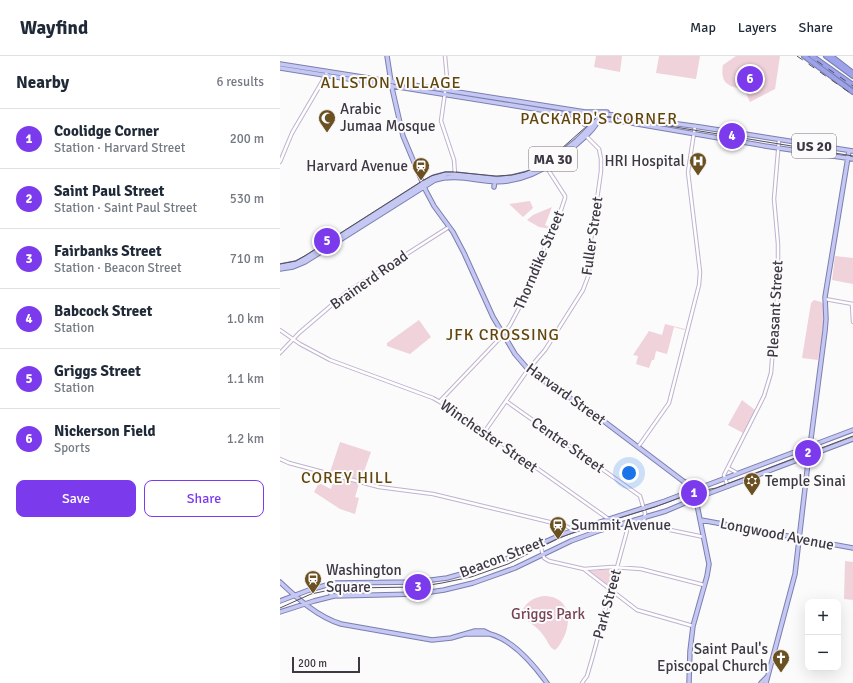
<!DOCTYPE html>
<meta charset="utf-8">
<style>
body{margin:0;font-family:Signika,sans-serif;background:#f6f6f7;color:#1f2937}
.controls{position:absolute;right:12px;bottom:12px;display:grid;overflow:hidden;border-radius:8px;box-shadow:0 4px 16px #0002}
.controls button{width:36px;height:36px;display:grid;place-items:center;padding:0;border:0;border-bottom:1px solid #e0e1e3;background:#fff;color:#1f2937;font:20px sans-serif}
.scale{position:absolute;left:12px;bottom:10px;width:68px;box-sizing:border-box;padding-left:4px;border:2px solid #3e3844;border-top:0;font-size:11px;line-height:14px;white-space:nowrap;color:#3e3844;-webkit-text-stroke:3px #fbfbfb;paint-order:stroke}
.you{position:absolute;left:349px;top:417px;width:14px;height:14px;margin:-10px;border:3px solid #fff;border-radius:50%;background:#1a73e8;box-shadow:0 0 0 6px #1a73e833}
.badge{display:grid;place-items:center;width:26px;height:26px;border-radius:50%;background:#7c3aed;color:#fff;font-size:13px;font-weight:700}
.pin{position:absolute;translate:-50% -50%;border:2px solid #fff;box-shadow:0 1px 4px #0006}
.list{margin:0;padding:0;list-style:none}
h2{display:flex;justify-content:space-between;align-items:center;height:52px;margin:0;padding:0 16px;font-size:17px}
h2 small{font-size:13px;font-weight:400;color:#747a83}
.list li{display:grid;grid-template-columns:26px 1fr auto;gap:12px;align-items:center;box-sizing:border-box;height:60px;padding:0 16px;border-top:1px solid #e0e1e3}
.list b{display:block;font-size:15px;white-space:nowrap}
.list p{margin:0;font-size:13px;white-space:nowrap;color:#747a83}
.list em{font-size:13px;font-style:normal;color:#747a83}
.actions{display:flex;gap:8px;padding:12px 16px}
.actions a{flex:1;padding:9px 0;border:1px solid #7c3aed;border-radius:8px;text-align:center;font-size:14px;color:#7c3aed}
.actions .main{background:#7c3aed;color:#fff}
.map{position:relative;flex:none;width:573px;height:627px;overflow:hidden}
header{display:flex;align-items:center;gap:24px;box-sizing:border-box;height:56px;padding:0 20px;background:#fff;border-bottom:1px solid #e0e1e3}
header strong{font-size:19px}
nav{display:flex;gap:22px;margin-inline-start:auto;font-size:14px}
main{display:flex}
aside{flex:1;background:#fff}
.map>svg:first-child{display:block}
.green{fill:#efd2da}
.lines{fill:none;stroke-linecap:round;stroke-linejoin:round}
.minor-casing{stroke:#c0b2cf;stroke-width:4.5}
.major-casing{stroke:#7c7eb0;stroke-width:5.5}
.highway-casing{stroke:#7c7eb0;stroke-width:6}
.minor{stroke:#fff;stroke-width:2.5}
.major{stroke:#c4c8f2;stroke-width:3.5}
.highway{stroke:#9da3ea;stroke-width:4}
.tram{stroke:#554f5a;stroke-width:1}
.rail{stroke:#554f5a;stroke-width:1;stroke-dasharray:7 7;stroke-linecap:butt}
.labels{text-anchor:middle;dominant-baseline:central;stroke-width:4;stroke-linejoin:round;paint-order:stroke}
.shield{fill:#fbfbfb;stroke:#77727b;stroke-width:1}
.shield-label{font-size:14px;font-weight:bold;fill:#3e3844}
.poi-label{font-size:15px;fill:#3e3844;stroke:#fbfbfb;text-anchor:start}
.street-label{font-size:15px;fill:#3e3844;stroke:#fbfbfb}
.park-label{font-size:15px;fill:#774254;stroke:#fbfbfb}
.neighbourhood-label{font-size:16px;letter-spacing:1px;fill:#62450b;stroke:#fbfbfb}
</style>
<header>
<strong>Wayfind</strong>
<nav><a>Map</a><a>Layers</a><a>Share</a></nav>
</header>
<main>
<aside>
<h2>Nearby<small>6 results</small></h2>
<ul class="list">
<li><span class="badge">1</span><div><b>Coolidge Corner</b><p>Station · Harvard Street</p></div><em>200 m</em></li>
<li><span class="badge">2</span><div><b>Saint Paul Street</b><p>Station · Saint Paul Street</p></div><em>530 m</em></li>
<li><span class="badge">3</span><div><b>Fairbanks Street</b><p>Station · Beacon Street</p></div><em>710 m</em></li>
<li><span class="badge">4</span><div><b>Babcock Street</b><p>Station</p></div><em>1.0 km</em></li>
<li><span class="badge">5</span><div><b>Griggs Street</b><p>Station</p></div><em>1.1 km</em></li>
<li><span class="badge">6</span><div><b>Nickerson Field</b><p>Sports</p></div><em>1.2 km</em></li>
</ul>
<div class="actions"><a class="main">Save</a><a>Share</a></div>
</aside>
<div class="map">
<svg width="573" height="627" viewBox="0 0 573 627">
<rect width="100%" height="100%" fill="#fbfbfb"/>
<path class="green" d="M316,0H342L340,16L314,11Z
M379,0H420L416,23L376,17Z
M456,0H500L495,33L470,46L464,33C448,31 440,27 443,9Z
M250,145L253,152L243,161L229,148Z
M272,151L265,169L269,171L272,170L271,173L259,171L247,164L253,159Z
M555,200L573,202V228L552,224Z
M534,244L541,246L543,248L544,269L538,304L522,302L531,247Z
M139,264L151,281L130,298L107,290V287Z
M385,268L405,273L404,274L394,271L387,298L376,295L374,304H372L369,312L356,308L358,300L353,299L369,275L382,279Z
M462,344L475,354L463,377L448,369Z
M60,386L91,396L81,424L50,416Z
M54,421L79,428L75,441L79,442L75,458L60,453L34,436L39,427L51,433Z
M565,505L573,506V544L564,543Z
M333,513L335,514L330,531L310,515Z
M265,540C289,541 292,563 284,581C281,586 279,591 275,594C269,592 267,583 263,579C257,570 247,566 241,559C244,547 253,541 265,540Z"/>
<g class="lines">
<g class="minor-casing">
<path id="minor" d="M165,0L167,22L161,65L174,104L175,119
M0,106L12,77L46,19L47,15
M545,243L573,248
M572,248L573,266
M0,274L20,288L50,304L153,342L179,357L337,469
M0,297L19,277L67,236L169,171
M160,345L223,279L230,269L247,237L267,185L276,169L285,142V140L267,112
M226,345L360,440L365,457L364,465L366,469L424,481
M205,375L247,315L265,294L303,234L309,218L310,202L309,189L312,179L321,115V103L319,93L306,80
M358,391L389,347L419,229L420,216L408,116L415,70
M0,403L9,407L99,431L153,438L286,470L293,474
M448,412L457,417
M449,430L447,428L444,419L484,340L491,317L498,229V188L494,143L499,84
M260,488L264,502L269,505L304,513L332,511L361,513L424,529
M305,514L357,554L413,570
M302,627L307,620L312,603L348,471L347,467"/>
</g>
<g class="major-casing">
<path id="major" d="M107,0L112,32L123,80L146,135L154,150L173,176L184,197L213,261L235,298L247,312L259,322L309,354L403,425L411,429L414,434L429,508L427,520L413,570L410,595L409,627
M0,8L305,56H327
M0,12L305,61L334,64L485,90L573,103
M303,60L304,68
M214,131L215,124
M0,210L16,207L26,202L142,128L154,121L166,118H175L218,123L232,121L248,117L260,112L277,100L297,84L316,65L326,58L420,71L573,95
M0,213L13,211L25,206L155,124C172,119 189,123 207,125C239,129 266,114 290,94C299,86 314,75 319,63
M403,425L416,442
M421,464L573,492
M0,526C18,543 38,561 61,568L152,584L171,582L195,575H204L210,578H187
M53,527L50,530L51,538L54,540
M0,545L29,534L54,527L136,526L167,522L196,514L226,503L283,478L385,445L573,374
M0,556L34,545L54,540L137,538L164,534L193,527L235,512L291,485L321,474L386,455L419,441L573,383
M210,578C233,584 254,609 267,627
M481,627L487,621
M486,627L515,518L529,398L545,275L546,263L545,241L569,95"/>
</g>
<g class="highway-casing">
<path id="highway" d="M524,0L573,36
M532,0L573,29
M546,0L573,20
M551,0L573,17"/>
</g>
<use href="#minor" class="minor"/>
<use href="#major" class="major"/>
<use href="#highway" class="highway"/>
<path class="tram" d="M0,208L16,205L26,199L142,125L151,120L165,116H174L216,120L232,119L245,116L260,109L272,101L317,61H329L346,63L573,100
M0,552L31,538L50,534L68,532L137,531L162,527L191,521L228,508L277,483L300,474L375,451L415,436L436,432L573,380"/>
<path class="rail" d="M517,0L573,39
M537,5L573,30"/>
</g>
<defs>
<g id="mosque-pin" transform="scale(0.9)"><path d="M0 17L-7.5 6A9.5 9.5 0 1 1 7.5 6Z" fill="#6b5022" stroke="#fbfbfb"/><path d="M3.5-4.9A6 6 0 1 0 3.5 4.9A5 5 0 1 1 3.5-4.9Z" fill="#fff"/></g>
<g id="hospital-pin" transform="scale(0.9)"><path d="M0 17L-7.5 6A9.5 9.5 0 1 1 7.5 6Z" fill="#6b5022" stroke="#fbfbfb"/><path d="M-5-5h3v3.5h4V-5h3V5h-3V1.5h-4V5h-3Z" fill="#fff"/></g>
<g id="station-pin" transform="scale(0.9)"><path d="M0 17L-7.5 6A9.5 9.5 0 1 1 7.5 6Z" fill="#6b5022" stroke="#fbfbfb"/><path d="M-3-6H3Q5-6 5-4V2Q5 4 3 4L4.5 6H3L1.5 4h-3L-3 6H-4.5L-3 4Q-5 4-5 2V-4Q-5-6-3-6ZM-3.5-4v3h7v-3ZM-3.5 1v1.5H-2V1ZM2 1v1.5H3.5V1Z" fill="#fff"/></g>
<g id="synagogue-pin" transform="scale(0.9)"><path d="M0 17L-7.5 6A9.5 9.5 0 1 1 7.5 6Z" fill="#6b5022" stroke="#fbfbfb"/><path d="M0-6.5L5.6 3.2H-5.6ZM0 6.5L5.6-3.2H-5.6Z" fill="#fff"/></g>
<g id="church-pin" transform="scale(0.9)"><path d="M0 17L-7.5 6A9.5 9.5 0 1 1 7.5 6Z" fill="#6b5022" stroke="#fbfbfb"/><path d="M-1.2-6h2.4v3.5h3.3v2.4h-3.3V6h-2.4V-.1h-3.3v-2.4h3.3Z" fill="#fff"/></g>
</defs>
<g fill-rule="evenodd">
<use href="#mosque-pin" x="47" y="62"/>
<use href="#hospital-pin" x="418" y="105"/>
<use href="#station-pin" x="141" y="110"/>
<use href="#synagogue-pin" x="472" y="425"/>
<use href="#station-pin" x="278" y="469"/>
<use href="#station-pin" x="33" y="523"/>
<use href="#church-pin" x="501" y="602"/>
</g>
<g class="labels">
<g class="shield">
<rect x="512" y="78" width="44" height="24" rx="3"/>
<rect x="249" y="91" width="48" height="24" rx="3"/>
</g>
<g class="shield-label">
<text x="534" y="90">US 20</text>
<text x="273" y="103">MA 30</text>
</g>
<g class="poi-label">
<text x="60" y="53">Arabic<tspan x="60" dy="17">Jumaa Mosque</tspan></text>
<text x="405" y="105" text-anchor="end">HRI Hospital</text>
<text x="128" y="110" text-anchor="end">Harvard Avenue</text>
<text x="485" y="425">Temple Sinai</text>
<text x="291" y="469">Summit Avenue</text>
<text x="46" y="514">Washington<tspan x="46" dy="17">Square</tspan></text>
<text x="488" y="593" text-anchor="end">Saint Paul's<tspan x="488" dy="17">Episcopal Church</tspan></text>
</g>
<g class="street-label">
<text transform="translate(312 180) rotate(-82)">Fuller Street</text>
<text transform="translate(259 204) rotate(-67)">Thorndike Street</text>
<text transform="translate(89 224) rotate(-35)">Brainerd Road</text>
<text transform="translate(495 253) rotate(-87)">Pleasant Street</text>
<text transform="translate(286 338) rotate(36)">Harvard Street</text>
<text transform="translate(209 380) rotate(35)">Winchester Street</text>
<text transform="translate(288 389) rotate(35)">Centre Street</text>
<text transform="translate(497 478) rotate(11)">Longwood Avenue</text>
<text transform="translate(222 501) rotate(-21)">Beacon Street</text>
<text transform="translate(327 548) rotate(-75)">Park Street</text>
</g>
<g class="park-label">
<text x="268" y="558">Griggs Park</text>
</g>
<g class="neighbourhood-label">
<text x="111" y="27">ALLSTON VILLAGE</text>
<text x="319" y="63">PACKARD'S CORNER</text>
<text x="223" y="279">JFK CROSSING</text>
<text x="67" y="422">COREY HILL</text>
</g>
</g>
</svg>
<div class="controls">
<button>+</button>
<button>−</button>
</div>
<div class="scale">200 m</div>
<div class="you"></div>
<div class="pin badge" style="left:414px;top:437px">1</div>
<div class="pin badge" style="left:528px;top:397px">2</div>
<div class="pin badge" style="left:138px;top:531px">3</div>
<div class="pin badge" style="left:452px;top:80px">4</div>
<div class="pin badge" style="left:47px;top:185px">5</div>
<div class="pin badge" style="left:470px;top:23px">6</div>
</div>
</main>
